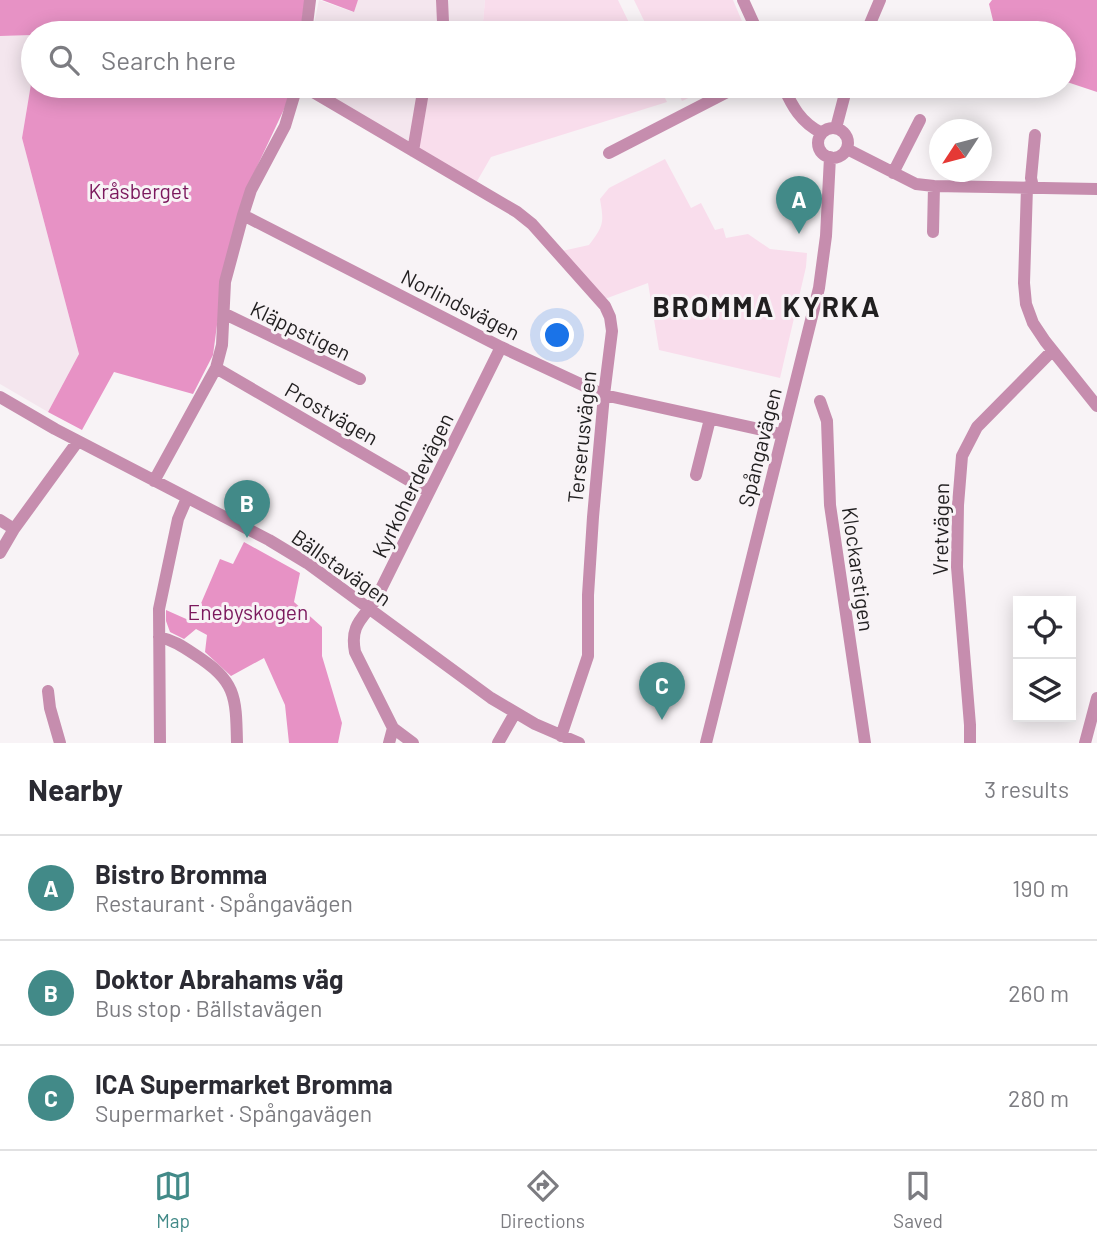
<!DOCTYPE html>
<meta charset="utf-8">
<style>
body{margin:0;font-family:Barlow,sans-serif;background:#f2f2f3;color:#2b2b33}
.controls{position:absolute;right:21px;bottom:21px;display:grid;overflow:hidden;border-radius:0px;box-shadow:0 4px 18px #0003}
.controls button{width:63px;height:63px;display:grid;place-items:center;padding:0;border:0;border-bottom:2px solid #e1e1e2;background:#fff;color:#2b2b33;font:35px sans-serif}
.compass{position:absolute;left:929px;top:119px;width:63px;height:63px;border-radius:50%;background:#fff;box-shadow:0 4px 18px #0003;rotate:234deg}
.you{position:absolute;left:558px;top:336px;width:24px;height:24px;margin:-18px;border:5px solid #fff;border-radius:50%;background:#1a73e8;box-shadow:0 0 0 10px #1a73e833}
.badge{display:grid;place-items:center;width:46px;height:46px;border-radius:50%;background:#428a88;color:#fff;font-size:23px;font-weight:700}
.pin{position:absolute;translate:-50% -58px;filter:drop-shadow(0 2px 4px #0008)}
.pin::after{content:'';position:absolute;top:37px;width:24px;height:21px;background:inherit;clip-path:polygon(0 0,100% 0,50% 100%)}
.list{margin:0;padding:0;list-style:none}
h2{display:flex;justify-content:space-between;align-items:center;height:91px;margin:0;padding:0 28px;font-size:30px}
h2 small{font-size:23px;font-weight:400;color:#7c7c81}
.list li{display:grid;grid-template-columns:46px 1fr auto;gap:21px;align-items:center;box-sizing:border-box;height:105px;padding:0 28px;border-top:2px solid #e1e1e2}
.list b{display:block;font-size:26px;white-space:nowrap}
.list p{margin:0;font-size:23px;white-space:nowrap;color:#7c7c81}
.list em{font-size:23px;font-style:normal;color:#7c7c81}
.icon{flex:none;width:38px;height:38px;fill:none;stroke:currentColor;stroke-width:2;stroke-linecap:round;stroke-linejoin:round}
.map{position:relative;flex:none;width:1097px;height:743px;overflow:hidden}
.search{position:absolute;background:#fff;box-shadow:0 4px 18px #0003;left:21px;right:21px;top:21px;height:77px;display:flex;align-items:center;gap:18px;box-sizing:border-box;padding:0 24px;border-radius:38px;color:#7c7c81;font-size:26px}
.sheet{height:406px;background:#fff}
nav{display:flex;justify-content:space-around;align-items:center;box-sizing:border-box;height:98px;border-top:2px solid #e1e1e2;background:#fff;font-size:19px;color:#7c7c81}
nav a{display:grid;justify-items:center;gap:4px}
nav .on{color:#428a88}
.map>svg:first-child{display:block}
.built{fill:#f4e6ee}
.green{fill:#f9ddec}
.forest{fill:#e792c5}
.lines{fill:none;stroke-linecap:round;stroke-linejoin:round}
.minor{stroke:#c68dae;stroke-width:12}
.labels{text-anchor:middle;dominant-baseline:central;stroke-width:6;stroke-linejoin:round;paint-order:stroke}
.park-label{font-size:21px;fill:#7b185d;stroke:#f8f3f6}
.street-label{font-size:21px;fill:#211f20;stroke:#f8f3f6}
.district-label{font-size:28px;font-weight:bold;letter-spacing:2px;fill:#211f20;stroke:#f8f3f6}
</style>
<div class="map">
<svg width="1097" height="743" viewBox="0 0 1097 743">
<rect width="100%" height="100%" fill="#f8f3f6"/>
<path class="built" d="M319,0L353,12L358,0H485L482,33H312Z
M33,35V72L22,138L79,354L48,412L0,384V36Z
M307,86H446L430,93L417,152Z"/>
<path class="green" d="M485,0H618L634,33H482Z
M634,0H733L747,33H650Z
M446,86H659L667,102L491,157L476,183L418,152L426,99L430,93Z
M675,86H714L682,101Z
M665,159L691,208L701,203L715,230L723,228L726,238L748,234L770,249L807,253L806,267L780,378L659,350L648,283L602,300L562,251L589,245C604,225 604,223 600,199L609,188Z"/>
<path class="forest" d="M0,0H305L300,33H33V35L0,36Z
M322,0H358L354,12Z
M992,0H1097V92L1064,81V33H996L989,4Z
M33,72V86H290L286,105L247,188L217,325L213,355L193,394L114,372L82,430L48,412L79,354L22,138Z
M244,542L300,573L294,602L322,627V656L342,723L338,743H289L285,705L264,658L231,676L205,652L207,635L196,629L184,639L170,632L166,621V610L193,622L220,559L233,564Z"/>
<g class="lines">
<path class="minor" d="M743,0L758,33
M306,33L310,0
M439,33L443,22L442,0
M866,33L880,0
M303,86L517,212L532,224L605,306L610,317L612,331L604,395L593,517L588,595V656L561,736
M783,86C792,106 801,123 822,133
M407,90L423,92L440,86
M836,128L847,86
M818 143a15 15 0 1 1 30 0a15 15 0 1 1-30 0Z
M847,149L916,184L934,186L1097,189
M413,151L423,92
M609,153L739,86
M893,173L920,120
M1027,187L1024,283L1026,304L1033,323L1045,341L1097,406
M1033,187L1031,178L1035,135
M243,215L501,347L604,395L781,434
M933,232L934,186
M225,314L360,379
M216,368L429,492
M0,397L55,429L269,540L307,563L491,698L535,724L579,743
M820,401L827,421L830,505L865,743
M696,475L710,419
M154,481L216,368L222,345L225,282L243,215L251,190L285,126L297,86
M0,520L14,529
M0,553L14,529L78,441
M159,637C173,640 182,646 194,654C236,681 236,695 237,743
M48,691L50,708L60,743
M160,743L159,609L178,519L187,498
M389,743L393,728
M413,743L393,728L355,652C350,626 361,620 375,601L501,347
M498,743L515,713
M706,743L819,288L826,236L830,157
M970,743V725L957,567L958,505L962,456L977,427L1052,351
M1085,743L1097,698"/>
</g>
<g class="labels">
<g class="park-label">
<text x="139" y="190">Kråsberget</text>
<text x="248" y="611">Enebyskogen</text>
</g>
<g class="street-label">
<text transform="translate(461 304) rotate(27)">Norlindsvägen</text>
<text transform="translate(301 330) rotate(26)">Kläppstigen</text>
<text transform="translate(332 413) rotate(30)">Prostvägen</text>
<text transform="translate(581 437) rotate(-84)">Terserusvägen</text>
<text transform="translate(759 447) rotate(-76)">Spångavägen</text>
<text transform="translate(412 485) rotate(-64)">Kyrkoherdevägen</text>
<text transform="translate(940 529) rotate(-89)">Vretvägen</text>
<text transform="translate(342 567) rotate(35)">Bällstavägen</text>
<text transform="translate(859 569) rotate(82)">Klockarstigen</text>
</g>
<g class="district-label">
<text x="767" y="306">BROMMA KYRKA</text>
</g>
</g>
</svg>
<div class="controls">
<button><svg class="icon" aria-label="locate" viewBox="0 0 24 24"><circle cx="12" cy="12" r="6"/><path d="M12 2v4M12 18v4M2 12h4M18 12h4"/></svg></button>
<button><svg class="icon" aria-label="layers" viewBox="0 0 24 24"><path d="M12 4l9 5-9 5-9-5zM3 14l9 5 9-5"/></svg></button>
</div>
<svg class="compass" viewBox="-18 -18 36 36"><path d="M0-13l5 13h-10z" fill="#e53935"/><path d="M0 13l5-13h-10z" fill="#7c7c81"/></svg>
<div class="you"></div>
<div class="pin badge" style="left:799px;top:234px">A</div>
<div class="pin badge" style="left:247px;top:538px">B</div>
<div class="pin badge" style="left:662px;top:720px">C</div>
<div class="search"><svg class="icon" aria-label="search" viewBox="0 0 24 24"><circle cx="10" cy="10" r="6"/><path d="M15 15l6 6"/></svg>Search here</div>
</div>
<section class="sheet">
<h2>Nearby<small>3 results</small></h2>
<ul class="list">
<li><span class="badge">A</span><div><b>Bistro Bromma</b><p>Restaurant · Spångavägen</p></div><em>190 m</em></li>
<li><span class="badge">B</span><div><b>Doktor Abrahams väg</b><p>Bus stop · Bällstavägen</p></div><em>260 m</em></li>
<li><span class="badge">C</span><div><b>ICA Supermarket Bromma</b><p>Supermarket · Spångavägen</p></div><em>280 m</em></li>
</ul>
</section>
<nav>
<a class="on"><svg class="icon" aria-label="map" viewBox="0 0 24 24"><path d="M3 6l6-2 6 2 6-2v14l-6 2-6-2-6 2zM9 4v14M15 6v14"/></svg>Map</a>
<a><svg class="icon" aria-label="directions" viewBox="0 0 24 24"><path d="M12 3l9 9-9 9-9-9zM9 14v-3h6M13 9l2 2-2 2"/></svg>Directions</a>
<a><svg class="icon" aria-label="saved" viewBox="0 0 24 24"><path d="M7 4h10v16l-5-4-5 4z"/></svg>Saved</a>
</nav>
